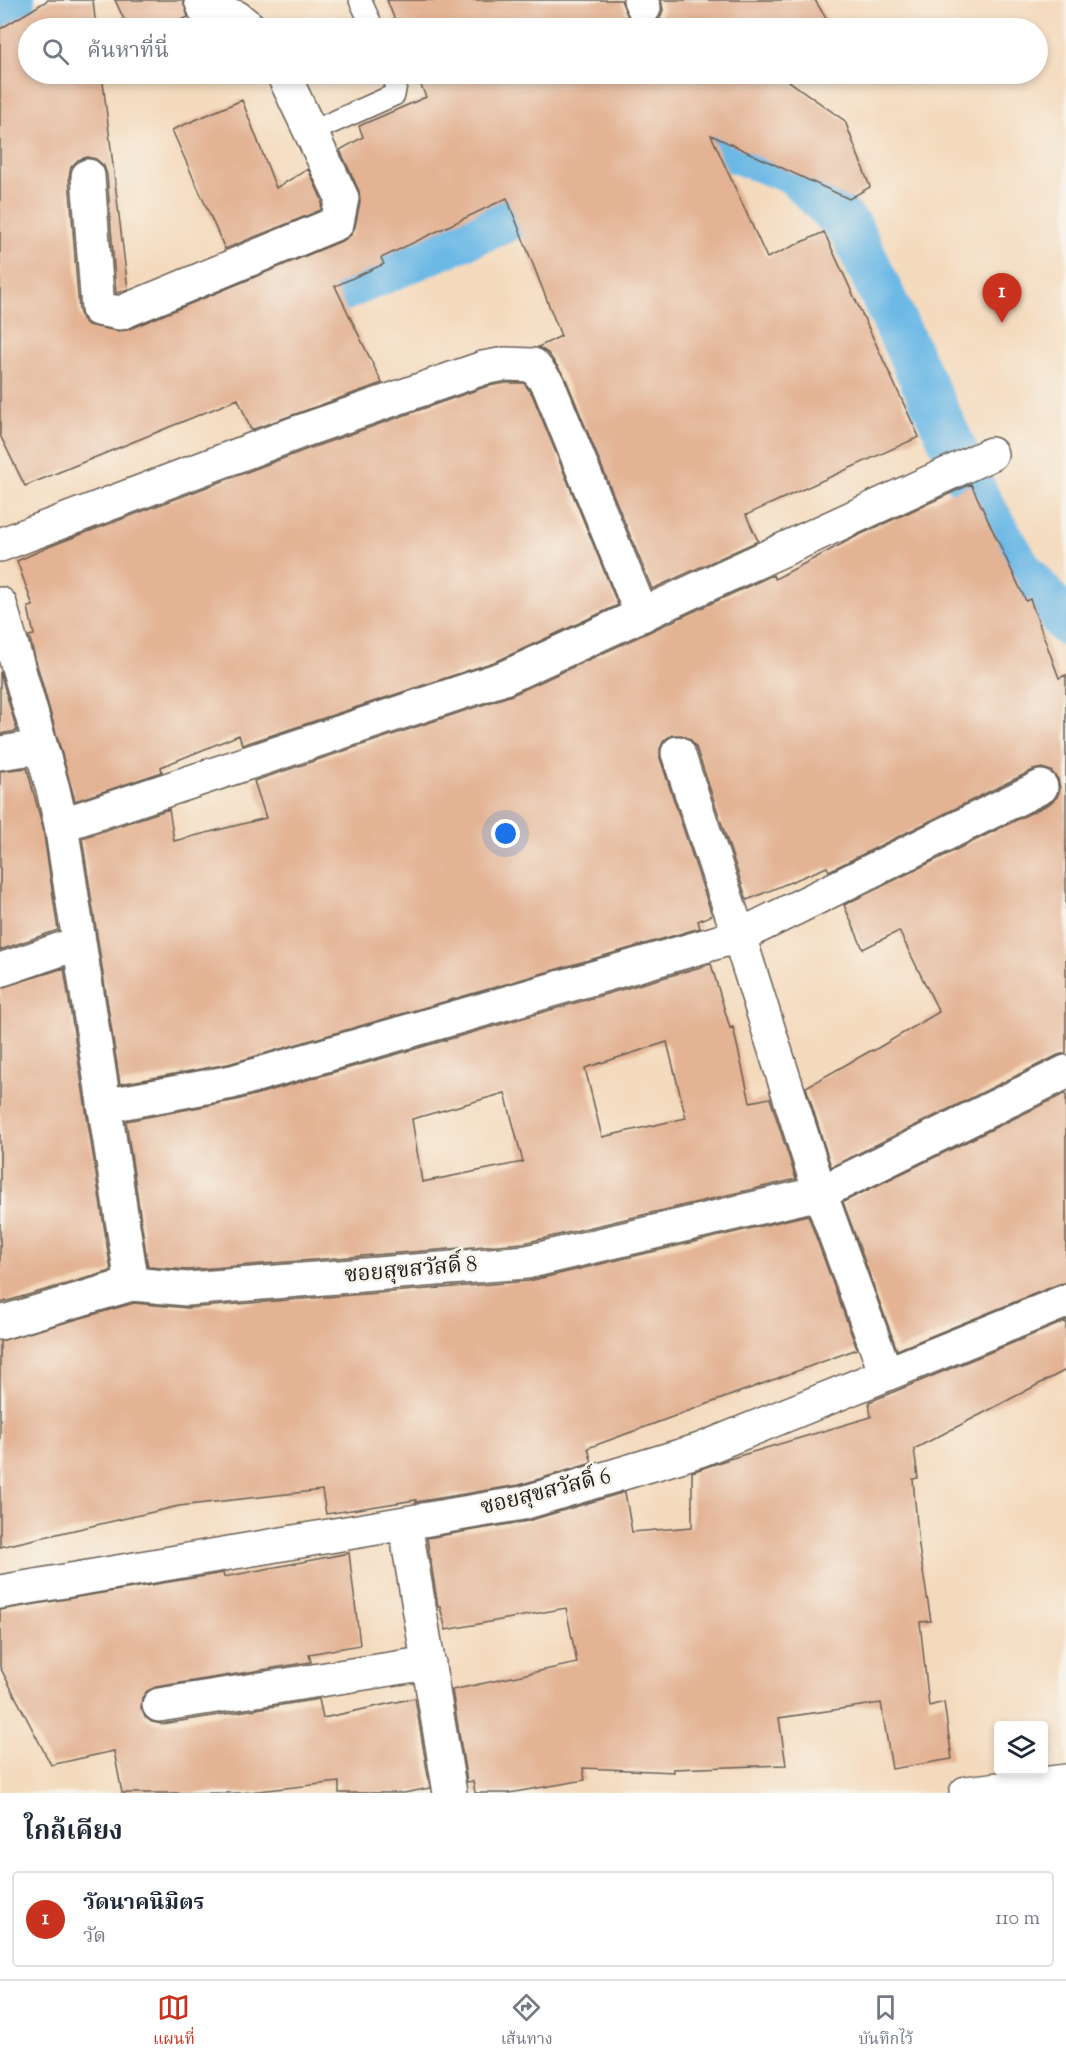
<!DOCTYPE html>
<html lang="th">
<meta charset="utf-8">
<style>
body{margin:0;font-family:"Sorts Mill Goudy","Noto Serif Thai",serif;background:#f6f6f7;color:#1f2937}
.controls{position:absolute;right:18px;bottom:18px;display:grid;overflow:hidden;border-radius:6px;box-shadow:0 3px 9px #0003}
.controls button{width:54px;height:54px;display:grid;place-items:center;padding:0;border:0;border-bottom:2px solid #e0e1e3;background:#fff;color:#1f2937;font:30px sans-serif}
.you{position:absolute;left:506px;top:834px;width:21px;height:21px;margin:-15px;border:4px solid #fff;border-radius:50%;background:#1a73e8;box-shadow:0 0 0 9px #1a73e833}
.badge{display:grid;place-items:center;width:39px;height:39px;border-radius:50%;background:#c8321e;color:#fff;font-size:20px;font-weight:700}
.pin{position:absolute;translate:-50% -50px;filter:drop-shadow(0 2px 3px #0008)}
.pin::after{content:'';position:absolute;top:32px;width:21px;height:18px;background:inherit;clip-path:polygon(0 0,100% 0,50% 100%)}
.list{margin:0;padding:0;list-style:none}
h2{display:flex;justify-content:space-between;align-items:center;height:78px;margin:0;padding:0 24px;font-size:26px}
h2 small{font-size:20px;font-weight:400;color:#747a83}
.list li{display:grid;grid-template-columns:39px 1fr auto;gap:18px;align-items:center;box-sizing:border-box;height:96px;margin:0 12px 12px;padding:0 12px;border:2px solid #e0e1e3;border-radius:6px}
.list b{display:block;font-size:22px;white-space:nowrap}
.list p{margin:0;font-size:20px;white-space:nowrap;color:#747a83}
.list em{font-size:20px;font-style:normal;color:#747a83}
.icon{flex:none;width:33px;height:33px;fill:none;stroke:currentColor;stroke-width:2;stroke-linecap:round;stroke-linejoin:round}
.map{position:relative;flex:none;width:1066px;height:1793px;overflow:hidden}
.search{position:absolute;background:#fff;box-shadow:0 3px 9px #0003;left:18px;right:18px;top:18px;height:66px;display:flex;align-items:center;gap:15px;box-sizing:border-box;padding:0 21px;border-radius:33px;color:#747a83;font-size:22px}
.sheet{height:186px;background:#fff}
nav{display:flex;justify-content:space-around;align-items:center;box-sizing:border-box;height:84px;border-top:2px solid #e0e1e3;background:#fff;font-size:16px;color:#747a83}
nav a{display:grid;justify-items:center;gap:3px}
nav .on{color:#c8321e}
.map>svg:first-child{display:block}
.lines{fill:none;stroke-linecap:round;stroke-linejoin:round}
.canal{stroke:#6db9e6;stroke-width:45}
.building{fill:#e3b394;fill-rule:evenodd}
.service-casing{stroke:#685e54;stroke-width:24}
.minor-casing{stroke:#685e54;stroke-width:36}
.service{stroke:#fff;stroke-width:21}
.minor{stroke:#fff;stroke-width:33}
.labels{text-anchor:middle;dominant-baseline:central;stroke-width:5;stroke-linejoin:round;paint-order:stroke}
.street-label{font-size:22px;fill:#1c1c1c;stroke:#f7f3e8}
</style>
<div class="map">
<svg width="1066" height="1793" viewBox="0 0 1066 1793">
<rect width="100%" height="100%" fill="#f7f3e8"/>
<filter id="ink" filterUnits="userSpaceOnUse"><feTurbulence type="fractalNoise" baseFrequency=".0167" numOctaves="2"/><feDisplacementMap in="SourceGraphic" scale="12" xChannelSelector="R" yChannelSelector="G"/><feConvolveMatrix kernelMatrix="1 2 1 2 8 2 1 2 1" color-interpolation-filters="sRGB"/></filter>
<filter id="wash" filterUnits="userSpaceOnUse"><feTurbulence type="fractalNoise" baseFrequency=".008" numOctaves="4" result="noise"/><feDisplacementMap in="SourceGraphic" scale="24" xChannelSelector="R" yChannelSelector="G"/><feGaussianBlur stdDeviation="1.35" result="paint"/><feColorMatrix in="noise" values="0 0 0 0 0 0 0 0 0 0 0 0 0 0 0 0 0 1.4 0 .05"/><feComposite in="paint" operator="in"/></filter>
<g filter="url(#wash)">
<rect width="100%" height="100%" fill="#f4dabd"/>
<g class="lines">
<path class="canal" d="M12,0L24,80
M657,156L666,153L731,149L794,172L851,229L978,499L1019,568L1066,623
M281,315L572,192"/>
</g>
<g id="blocks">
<path class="building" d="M48,0H93L96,28H28V74H102L128,290L116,293L107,175L104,166L96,159L87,157L78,160L71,167L69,177L79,310L82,319L88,325L117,331L127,330L344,240L351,235L355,227L360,202L359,191L340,150L363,137L359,126L426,97L416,74H802L789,81L845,121L870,187L849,199L711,135L767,258L824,232L919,437L746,515L758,541L652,589L565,377L548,353L538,347L561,336L507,198L381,258L384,264L335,286L382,383L251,430L238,399L25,486L0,435V29Z
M115,0H183L188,17L161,28H128Z
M387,0H621L628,17L634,24L643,27L653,24L660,18L663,10L661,0H815L832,28H398Z
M242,100L276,188L308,169L322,200L321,210L225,249L172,130Z
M506,383H524L532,394L618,605L497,661L242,745L239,735L161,767L162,772L75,801L29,636L34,635L28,607L33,606L17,561L53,545L305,450L488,386Z
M971,484L1026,601L1030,599L1059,678L1066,675V1053L1058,1055L831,1167L806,1087L872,1050L873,1051L939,1012L899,931L863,949L844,905L1049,804L1057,797L1060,789L1058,779L1051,771L1042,768L1033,770L829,871L827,867L747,900L696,747L690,739L681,735H672L664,740L660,749V758L712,915L698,921L700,928L228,1064L120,1084L82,838L169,809L174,841L266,818L254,781L512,695L773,575L775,579L857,536Z
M0,672L17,731L0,734Z
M27,768L43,828L58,930L0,950V771Z
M711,964L730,1028L733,1027L750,1102L770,1098L796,1179L524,1243L187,1270L148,1267L126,1121L237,1100ZM667,1042L686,1118L602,1137L585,1068ZM505,1093L523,1162L422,1182L412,1119Z
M64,968L111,1271L0,1303V988Z
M1066,1093V1283L1059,1284L897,1350L843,1202Z
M808,1215L857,1349L588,1448L592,1463L519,1485L416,1502V1500L326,1514L322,1490L179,1506L0,1547V1341L134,1303L188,1308L529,1281Z
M1066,1321V1370L914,1449L918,1478L913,1479L919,1547L931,1621L920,1622L929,1706L944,1702L952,1759L892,1769L881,1703L779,1718L786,1765L673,1769L674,1772L583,1768L585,1780L509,1793H475L473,1781L467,1782L452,1690L577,1663L566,1608L446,1630L440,1607H438L427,1538L528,1521L625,1492L632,1532L692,1527V1472L729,1459L871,1417L869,1402Z
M349,1553L360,1645L309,1654L311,1662L156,1687L147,1691L142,1698L141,1708L145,1717L152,1722L162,1724L319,1699L323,1718L415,1698L430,1788L404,1793H339V1782L241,1793H122L114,1751L51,1765L0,1667V1610L223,1573L224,1577Z"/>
</g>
</g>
<g filter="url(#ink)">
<use href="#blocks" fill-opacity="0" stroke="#685e54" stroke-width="1.5"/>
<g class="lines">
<g class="service-casing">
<path id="service" d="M360,0L373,28
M311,132L394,95L396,84L392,74"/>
</g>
<g class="minor-casing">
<path id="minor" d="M201,0L205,10L236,17L250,28
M640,0L644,8
M88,176L98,309L120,313L337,223L342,198L283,74
M0,545L299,432L483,368L505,364L533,365L548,384L642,615
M0,604L53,789L61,825L132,1284
M0,753L40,747
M678,753L739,936L820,1193L886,1374
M61,825L504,678L991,454
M0,970L79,943
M104,1106L232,1082L739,936L1041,787
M0,1323L132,1284L187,1289L527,1262L820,1193L1066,1072
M405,1523L450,1793
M0,1592L523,1503L700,1450L1066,1301
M159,1705L429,1663
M966,1793L1066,1781"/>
</g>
<use href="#service" class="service"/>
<use href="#minor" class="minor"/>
</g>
</g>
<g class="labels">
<g class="street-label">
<text transform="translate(411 1271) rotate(-5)">ซอยสุขสวัสดิ์ 8</text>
<text transform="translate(546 1493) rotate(-14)">ซอยสุขสวัสดิ์ 6</text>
</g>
</g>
</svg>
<div class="controls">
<button><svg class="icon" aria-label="layers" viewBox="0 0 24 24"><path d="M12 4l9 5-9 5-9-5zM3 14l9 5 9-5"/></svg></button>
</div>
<div class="you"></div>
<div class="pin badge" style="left:1002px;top:323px">1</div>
<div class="search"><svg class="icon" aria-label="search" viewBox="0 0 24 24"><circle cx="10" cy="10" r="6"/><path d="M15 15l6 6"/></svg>ค้นหาที่นี่</div>
</div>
<section class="sheet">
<h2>ใกล้เคียง<small></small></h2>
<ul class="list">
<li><span class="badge">1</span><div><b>วัดนาคนิมิตร</b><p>วัด</p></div><em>110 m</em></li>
</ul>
</section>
<nav>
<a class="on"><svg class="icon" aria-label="map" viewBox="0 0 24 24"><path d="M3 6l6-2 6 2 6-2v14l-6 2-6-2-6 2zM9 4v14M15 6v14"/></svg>แผนที่</a>
<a><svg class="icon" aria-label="directions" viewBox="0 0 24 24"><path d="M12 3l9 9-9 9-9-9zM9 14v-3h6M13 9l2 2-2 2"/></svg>เส้นทาง</a>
<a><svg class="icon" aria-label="saved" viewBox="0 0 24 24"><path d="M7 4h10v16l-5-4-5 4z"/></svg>บันทึกไว้</a>
</nav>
